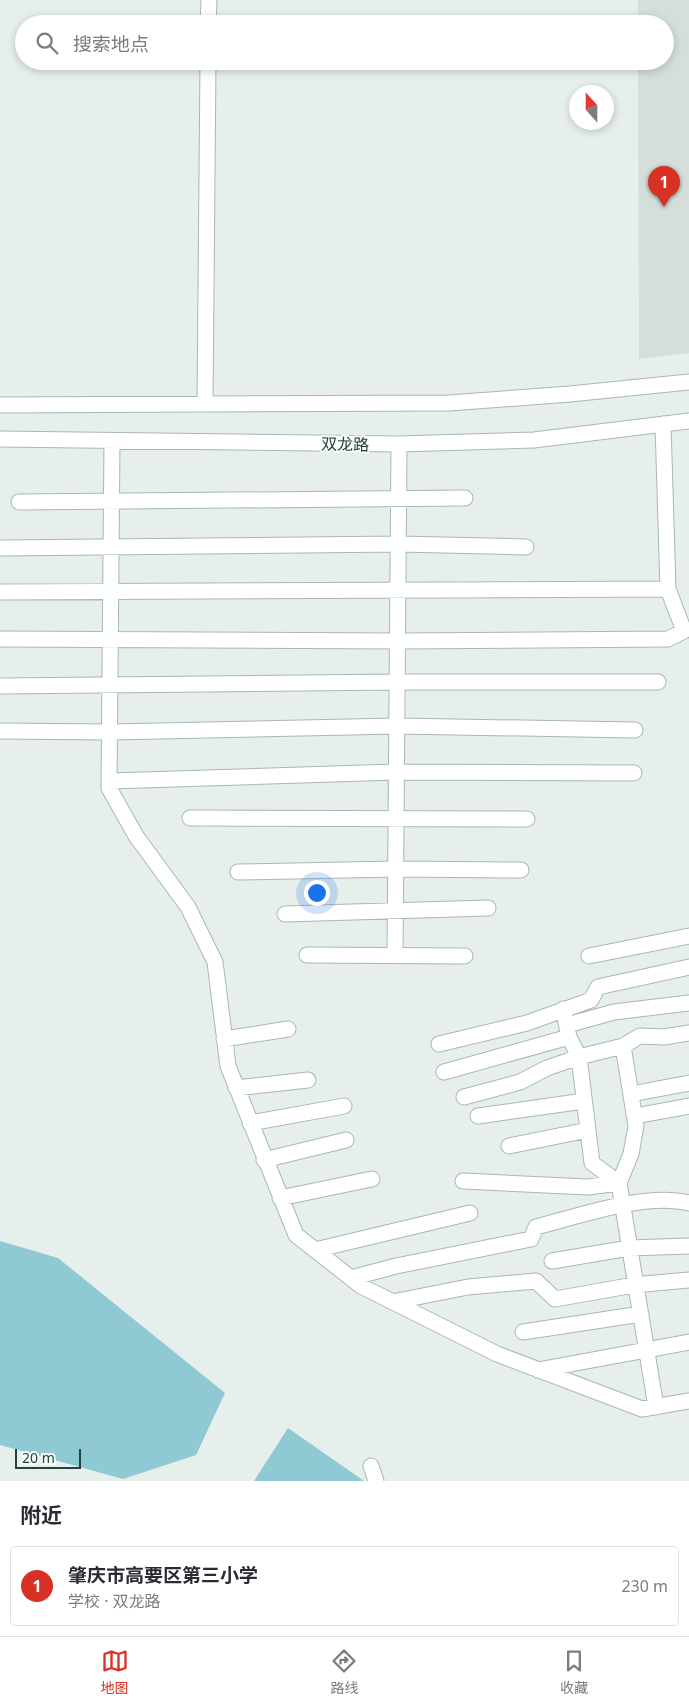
<!DOCTYPE html>
<html lang="zh">
<meta charset="utf-8">
<style>
body{margin:0;font-family:"Noto Sans","Noto Sans SC",sans-serif;background:#f2f2f3;color:#2b2b33}
.compass{position:absolute;left:569px;top:85px;width:45px;height:45px;border-radius:50%;background:#fff;box-shadow:0 2px 8px #0003;rotate:339deg}
.scale{position:absolute;left:15px;bottom:12px;width:66px;box-sizing:border-box;padding-left:5px;border:2px solid #24423a;border-top:0;font-size:14px;line-height:18px;white-space:nowrap;color:#24423a;-webkit-text-stroke:4px #f7fbf9;paint-order:stroke}
.you{position:absolute;left:316px;top:892px;width:18px;height:18px;margin:-12px;border:4px solid #fff;border-radius:50%;background:#1a73e8;box-shadow:0 0 0 8px #1a73e833}
.badge{display:grid;place-items:center;width:32px;height:32px;border-radius:50%;background:#d93025;color:#fff;font-size:16px;font-weight:700}
.pin{position:absolute;translate:-50% -41px;filter:drop-shadow(0 1px 2px #0008)}
.pin::after{content:'';position:absolute;top:26px;width:18px;height:15px;background:inherit;clip-path:polygon(0 0,100% 0,50% 100%)}
.list{margin:0;padding:0;list-style:none}
h2{display:flex;justify-content:space-between;align-items:center;height:65px;margin:0;padding:0 20px;font-size:21px}
h2 small{font-size:16px;font-weight:400;color:#7c7c81}
.list li{display:grid;grid-template-columns:32px 1fr auto;gap:15px;align-items:center;box-sizing:border-box;height:80px;margin:0 10px 10px;padding:0 10px;border:1px solid #e1e1e2;border-radius:5px}
.list b{display:block;font-size:19px;white-space:nowrap}
.list p{margin:0;font-size:16px;white-space:nowrap;color:#7c7c81}
.list em{font-size:16px;font-style:normal;color:#7c7c81}
.icon{flex:none;width:28px;height:28px;fill:none;stroke:currentColor;stroke-width:2;stroke-linecap:round;stroke-linejoin:round}
.map{position:relative;flex:none;width:689px;height:1481px;overflow:hidden}
.search{position:absolute;background:#fff;box-shadow:0 2px 8px #0003;left:15px;right:15px;top:15px;height:55px;display:flex;align-items:center;gap:12px;box-sizing:border-box;padding:0 18px;border-radius:28px;color:#7c7c81;font-size:19px}
.sheet{height:155px;background:#fff}
nav{display:flex;justify-content:space-around;align-items:center;box-sizing:border-box;height:70px;border-top:1px solid #e1e1e2;background:#fff;font-size:14px;color:#7c7c81}
nav a{display:grid;justify-items:center;gap:2px}
nav .on{color:#d93025}
.map>svg:first-child{display:block}
.built{fill:#d4dfda}
.water{fill:#8ec9d4}
.lines{fill:none;stroke-linecap:round;stroke-linejoin:round}
.minor-casing{stroke:#a8b8b2;stroke-width:17}
.minor{stroke:#fff;stroke-width:15}
.labels{text-anchor:middle;dominant-baseline:central;stroke-width:4;stroke-linejoin:round;paint-order:stroke}
.street-label{font-size:16px;fill:#24423a;stroke:#f7fbf9}
</style>
<div class="map">
<svg width="689" height="1481" viewBox="0 0 689 1481">
<rect width="100%" height="100%" fill="#e6efeb"/>
<path class="built" d="M638,0H689V353L639,359L638,61H665V24H638Z"/>
<path class="water" d="M0,1241L58,1258L225,1393L196,1455L123,1479L0,1445Z
M288,1428L364,1481H254Z"/>
<g class="lines">
<g class="minor-casing">
<path id="minor" d="M208,24L209,0
M205,404L208,61
M0,405L449,403L570,394L689,382
M0,439L399,444L534,440L689,421
M112,441L109,788L136,836L188,907L215,962L228,1066L296,1235L361,1286L497,1354L642,1409L689,1401
M19,502L465,498
M0,548L399,544L526,547
M0,592L668,589
M0,639L398,641L668,639L684,631L668,589L663,424
M0,686L397,682H658
M0,731L110,732L397,726L635,730
M109,781L396,772L634,773
M190,818L527,819
M238,872L396,869L521,870
M285,914L488,908
M307,955L465,956
M395,956L399,444
M589,956L689,936
M563,1009L569,1037L579,1057L592,1163L619,1183L656,1407
M567,1025L614,1012L689,1003
M224,1039L288,1029
M439,1044L527,1023L591,1000L598,987L689,967
M444,1072L569,1037
M236,1088L308,1080
M631,1094L689,1083
M464,1097L520,1082L547,1068L579,1057L623,1046L640,1036L664,1037L689,1033
M478,1116L584,1101
M635,1116L689,1106
M250,1123L344,1106
M509,1146L588,1130
M264,1160L346,1140
M463,1181L588,1187L619,1183L631,1154L636,1126L623,1046
M280,1198L372,1179
M315,1250L470,1213
M552,1261L629,1248L689,1246
M351,1278L396,1266L531,1239L536,1227C579,1216 646,1192 689,1203
M392,1302L468,1287L536,1281L555,1299L634,1285L689,1280
M523,1332L641,1314
M538,1370L689,1342
M371,1466L376,1481"/>
</g>
<use href="#minor" class="minor"/>
</g>
<g class="labels">
<g class="street-label">
<text transform="translate(345 444) rotate(1)">双龙路</text>
</g>
</g>
</svg>
<svg class="compass" viewBox="-18 -18 36 36"><path d="M0-13l5 13h-10z" fill="#e53935"/><path d="M0 13l5-13h-10z" fill="#7c7c81"/></svg>
<div class="scale">20 m</div>
<div class="you"></div>
<div class="pin badge" style="left:664px;top:207px">1</div>
<div class="search"><svg class="icon" aria-label="search" viewBox="0 0 24 24"><circle cx="10" cy="10" r="6"/><path d="M15 15l6 6"/></svg>搜索地点</div>
</div>
<section class="sheet">
<h2>附近<small></small></h2>
<ul class="list">
<li><span class="badge">1</span><div><b>肇庆市高要区第三小学</b><p>学校 · 双龙路</p></div><em>230 m</em></li>
</ul>
</section>
<nav>
<a class="on"><svg class="icon" aria-label="map" viewBox="0 0 24 24"><path d="M3 6l6-2 6 2 6-2v14l-6 2-6-2-6 2zM9 4v14M15 6v14"/></svg>地图</a>
<a><svg class="icon" aria-label="directions" viewBox="0 0 24 24"><path d="M12 3l9 9-9 9-9-9zM9 14v-3h6M13 9l2 2-2 2"/></svg>路线</a>
<a><svg class="icon" aria-label="saved" viewBox="0 0 24 24"><path d="M7 4h10v16l-5-4-5 4z"/></svg>收藏</a>
</nav>
